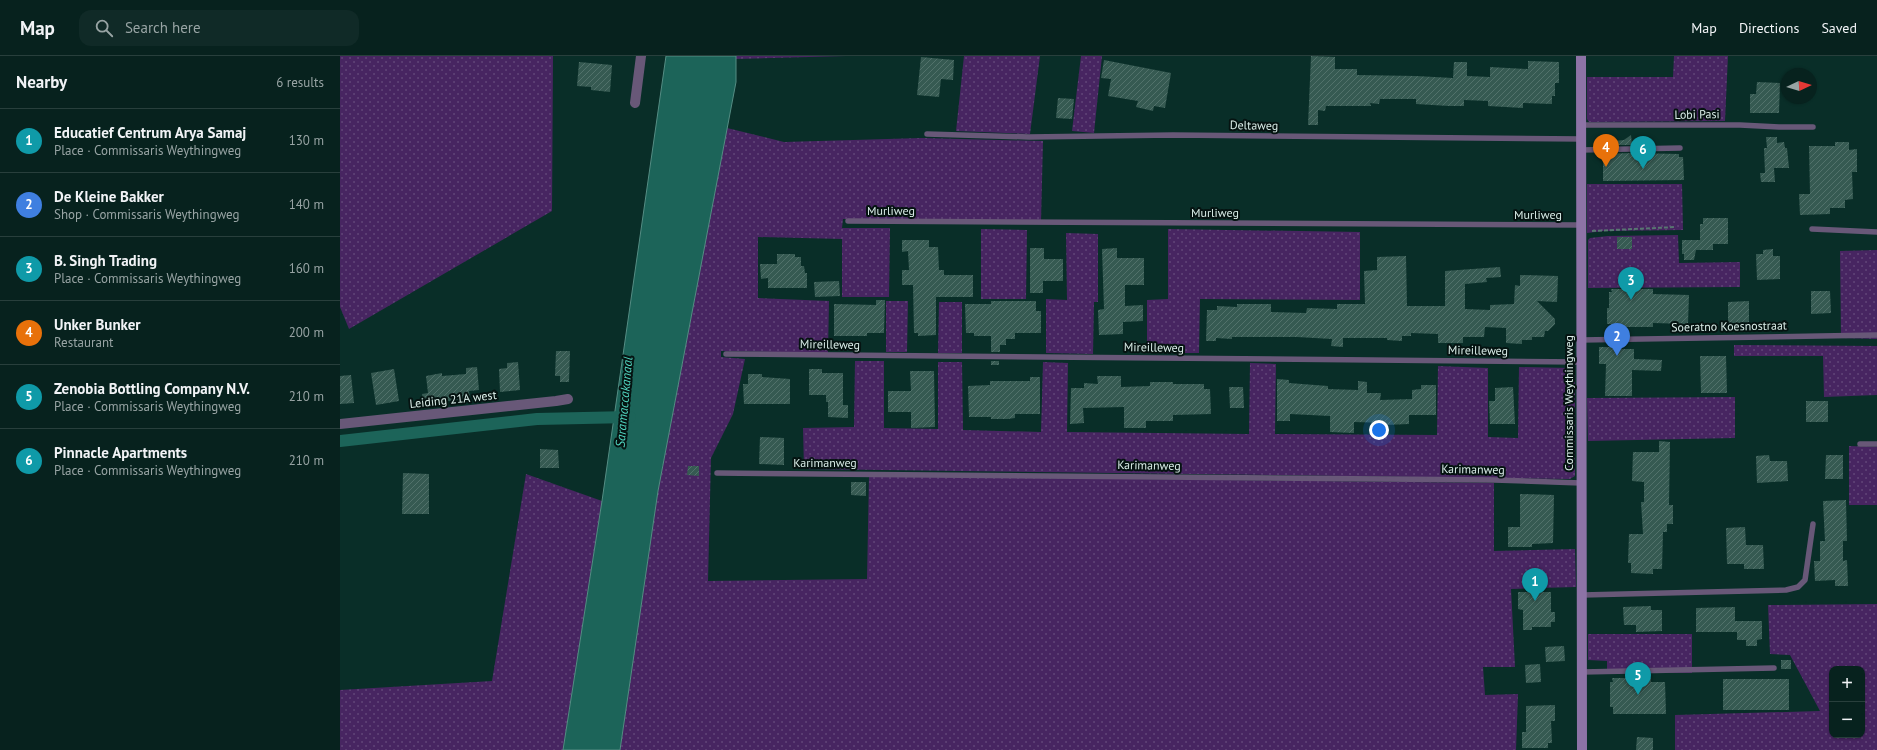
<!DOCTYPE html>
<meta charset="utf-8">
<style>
body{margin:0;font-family:"PT Sans",sans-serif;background:#102a27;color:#f1f3f6}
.controls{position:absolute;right:12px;bottom:12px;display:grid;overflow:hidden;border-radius:8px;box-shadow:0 1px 3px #0004}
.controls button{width:36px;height:36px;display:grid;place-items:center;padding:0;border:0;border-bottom:1px solid #283f3c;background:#07221e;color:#f1f3f6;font:20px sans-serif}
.compass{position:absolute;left:1441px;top:12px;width:36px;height:36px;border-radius:50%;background:#07221e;box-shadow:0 1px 3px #0004;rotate:86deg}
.you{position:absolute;left:1039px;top:374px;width:14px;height:14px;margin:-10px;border:3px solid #fff;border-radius:50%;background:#1a73e8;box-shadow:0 0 0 6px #1a73e833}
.badge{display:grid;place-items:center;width:26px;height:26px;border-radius:50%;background:#8c9099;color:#fff;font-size:13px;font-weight:700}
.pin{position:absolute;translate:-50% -33px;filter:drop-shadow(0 1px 2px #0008)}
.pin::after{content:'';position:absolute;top:21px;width:14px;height:12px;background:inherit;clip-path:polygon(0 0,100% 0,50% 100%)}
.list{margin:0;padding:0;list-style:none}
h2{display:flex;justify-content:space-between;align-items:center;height:52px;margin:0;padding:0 16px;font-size:17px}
h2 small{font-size:13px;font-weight:400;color:#98a4a4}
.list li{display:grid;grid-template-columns:26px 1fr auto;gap:12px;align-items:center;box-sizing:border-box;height:64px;padding:0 16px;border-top:1px solid #283f3c}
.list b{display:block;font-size:15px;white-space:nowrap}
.list p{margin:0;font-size:13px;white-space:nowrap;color:#98a4a4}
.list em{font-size:13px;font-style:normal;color:#98a4a4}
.icon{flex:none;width:22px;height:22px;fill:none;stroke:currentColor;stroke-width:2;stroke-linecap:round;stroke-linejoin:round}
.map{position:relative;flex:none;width:1537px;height:694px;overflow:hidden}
header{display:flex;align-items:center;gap:24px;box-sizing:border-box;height:56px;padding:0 20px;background:#07221e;border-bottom:1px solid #283f3c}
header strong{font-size:19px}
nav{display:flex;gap:22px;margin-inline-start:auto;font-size:14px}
.search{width:280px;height:36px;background:#102a27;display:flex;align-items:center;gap:10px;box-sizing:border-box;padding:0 14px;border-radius:12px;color:#98a4a4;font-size:15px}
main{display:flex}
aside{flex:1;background:#07221e}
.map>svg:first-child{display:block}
.grass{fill:url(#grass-dots);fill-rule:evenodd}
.water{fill:#1c6459;stroke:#558d84}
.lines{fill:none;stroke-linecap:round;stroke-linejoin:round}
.canal{stroke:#1c6459;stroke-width:12}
.building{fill:url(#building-hatch)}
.path{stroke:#587671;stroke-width:2;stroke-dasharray:4 2;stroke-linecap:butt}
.lane{stroke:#685878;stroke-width:5.5}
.street{stroke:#685878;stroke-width:10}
.secondary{stroke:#8d73a6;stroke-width:10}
.labels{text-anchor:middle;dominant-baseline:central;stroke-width:4;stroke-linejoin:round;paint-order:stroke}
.street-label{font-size:12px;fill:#d9ece7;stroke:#051311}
.water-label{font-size:13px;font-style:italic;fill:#52d7c1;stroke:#051311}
</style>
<header>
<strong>Map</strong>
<div class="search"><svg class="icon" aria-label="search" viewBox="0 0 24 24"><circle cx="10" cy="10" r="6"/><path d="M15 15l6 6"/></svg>Search here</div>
<nav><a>Map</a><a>Directions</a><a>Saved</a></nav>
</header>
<main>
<aside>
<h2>Nearby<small>6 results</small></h2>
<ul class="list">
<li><span class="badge" style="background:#0f9aa8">1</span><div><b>Educatief Centrum Arya Samaj</b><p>Place · Commissaris Weythingweg</p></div><em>130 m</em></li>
<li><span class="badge" style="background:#3f7fe0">2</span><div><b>De Kleine Bakker</b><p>Shop · Commissaris Weythingweg</p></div><em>140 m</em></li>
<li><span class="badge" style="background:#0f9aa8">3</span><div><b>B. Singh Trading</b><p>Place · Commissaris Weythingweg</p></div><em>160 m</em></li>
<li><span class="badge" style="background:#e8710a">4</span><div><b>Unker Bunker</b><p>Restaurant</p></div><em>200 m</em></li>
<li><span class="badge" style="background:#0f9aa8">5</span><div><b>Zenobia Bottling Company N.V.</b><p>Place · Commissaris Weythingweg</p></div><em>210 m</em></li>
<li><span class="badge" style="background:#0f9aa8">6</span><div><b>Pinnacle Apartments</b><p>Place · Commissaris Weythingweg</p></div><em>210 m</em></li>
</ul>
</aside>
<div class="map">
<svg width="1537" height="694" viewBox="0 0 1537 694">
<defs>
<pattern id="grass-dots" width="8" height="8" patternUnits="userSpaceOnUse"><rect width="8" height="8" fill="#472561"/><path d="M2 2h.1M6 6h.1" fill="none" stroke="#614578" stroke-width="1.8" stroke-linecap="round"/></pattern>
<pattern id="building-hatch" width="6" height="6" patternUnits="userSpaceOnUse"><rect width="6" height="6" fill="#365a52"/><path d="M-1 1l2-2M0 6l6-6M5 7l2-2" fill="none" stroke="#52726b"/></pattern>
</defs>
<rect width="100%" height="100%" fill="#092e28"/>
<path class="grass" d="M0,0H213L212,155L9,273L0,251Z
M396,0H506L396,3Z
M624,0H700L690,78L616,75Z
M741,0H762L754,77L732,75Z
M1334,0H1388L1385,65L1249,66L1247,63V21H1333Z
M387,72L444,86L582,82L703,85L701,166L503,163L502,172H550L549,241H502V183L418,181V242L489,245L488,297L381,295V301L405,303L393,358L371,402L368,525L527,523L529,420L1154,427V495L1235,493L1236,531L1171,533L1175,611H1143L1145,639L1178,638L1176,694H280L318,435Z
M1247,128H1342L1343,174L1264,175L1247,177Z
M641,173L687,174L686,243H641Z
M828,173L1020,176V244L860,243L859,297H807V244L828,243Z
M726,177L758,178V246H754L753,298L706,297V243L727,244Z
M1338,179L1339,207L1400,206V231L1248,232V184L1250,182L1268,180Z
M1537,194V283L1501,282L1500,195Z
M546,245H568L567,296H546Z
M599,246H622V297H598Z
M1394,289L1537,290V339L1484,341L1483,300H1394Z
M515,305H544V372L598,373V306H622L623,374L701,376L703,306L728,307L727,376L909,378L910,307L936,308L935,378L1097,379L1098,310L1148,312V381L1178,382L1179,311L1230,312L1235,320V420L1230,423L464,413L463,372L514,371Z
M1395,341V382L1248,385L1247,342Z
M1509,390L1537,391V449H1509Z
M186,418L262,445L223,694H0V634L152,625Z
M1537,548V694H1335V659L1480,655L1450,599L1430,598L1428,549ZM1492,613H1522V679H1492Z
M1248,578H1352V617L1267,616V605L1248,604Z"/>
<path class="water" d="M326,0H396V26L318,435L280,694H223L262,445Z"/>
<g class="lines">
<path class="canal" d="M0,385L197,363L290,361"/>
</g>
<path class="building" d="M971,0L995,1V13H1017V19L1076,20L1113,22L1114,6H1127V20L1150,21V11L1188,13V5L1219,6V27H1215V40H1212V48L1183,47V52L1148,50V45L1124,44V50H1109L1076,48V43H1040L1039,48L1030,47L1031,50H986L985,55L978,54V69H968Z
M581,1L614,4L613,24L601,23L599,41L577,39Z
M764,4L831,17L825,52L814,50L813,55L796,51L798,45L768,40L771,23L761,22Z
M239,6L272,9L270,36L251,34V31L237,30Z
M1417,26L1440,27L1439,57H1410V38H1416Z
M718,42L734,43L732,63L716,62Z
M1291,79L1292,89H1274V85L1284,84Z
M1426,81H1437V87L1444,86L1445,92H1447L1449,112H1434L1435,126H1421L1420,117H1425L1424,92H1427Z
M1495,86H1509V94L1517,93V116H1512L1513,143L1505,144V152H1490V158L1460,159L1459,138H1470L1469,90H1495Z
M1292,97L1339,98V101H1343L1344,124L1263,125V98Z
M1363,162H1388V188H1373V194H1356L1354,204H1344V198H1342V184H1360V168H1363Z
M1277,181H1292V193H1277Z
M562,184H589V191H598L599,214H604V219H633V241H596V279L578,280V277H574L573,229H562V214H569L568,195L562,196Z
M690,192H704V203H723V225H703V237H690Z
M777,192V202H804V229H785V250L803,249V265L783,266V278L759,279L758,254L764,253L762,193Z
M1433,193V200H1440V223L1417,224L1416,198H1423V194Z
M437,198H455V201H461V210H464L465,217H467V232H428V222L421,223L420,208H437Z
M1066,200L1067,250H1105V215L1160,211L1161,221L1146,222L1147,226L1125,228V253L1150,254V249L1174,248L1175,229L1180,230V219L1218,220L1217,246L1197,245L1215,263V268L1208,275H1205L1204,281H1192V284H1182V288L1166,287V272L1145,271L1144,281H1123V287H1098V278L1071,277V280H1062V285L1047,284V282H1003V291L991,290L992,283L957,281H892V283L876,282V285H866L867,254H877V250L897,251V248H931V256L966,257L967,252L997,253V248H1025L1024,215L1037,214V201Z
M499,225L500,240L475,241L474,226Z
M1271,233H1313V238L1349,239L1348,268L1313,267V271H1271V268H1267V252H1269V236H1272Z
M1471,235H1490L1491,257L1471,258Z
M536,244H545L544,277H527V280H494V248L536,249Z
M651,245H696V255H701V277H675V283H666V289H660V296H651V280H634V277H626L625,248H651Z
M1409,245V267H1388V246Z
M1259,291H1282V293H1294V303L1322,304L1321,315L1292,314V340H1265L1266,308H1259Z
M216,295H230L229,326H220V320H215Z
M1360,300H1386L1387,337H1361Z
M651,305H659V309H651Z
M178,306L180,334L160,336L159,313L167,312V307Z
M137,311L139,334L129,335L130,343L97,346L84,349L82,338L88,337L86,320L102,317V320L126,318V312Z
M54,313L59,345L36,349L31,317Z
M469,313H482V317H503V349H508V362L488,361V346H486V339H469Z
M570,315H594L595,371L571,372V356H548V335H571Z
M408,318H422V321L450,323V348H404L403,328H408Z
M11,319L14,347L0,348V320Z
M757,320H781V331L810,330V326H833V328H864V333H870L871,358L833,359V365H806V372H784V351L743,352L744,367L730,368L731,332H744V327L758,328Z
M690,321H700V358H675V362L668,363H651V361H629L628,330L650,329V325H690Z
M937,323L949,324V327L988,330V333L1018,334V325L1027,326V337H1041L1040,344L1072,343V334L1081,333V329H1096V359H1069V368L1046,369V367L1014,366V377L990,376V360L950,358V365H937Z
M889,331H903L904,352H890Z
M1173,331L1175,368H1150L1149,345H1155V332Z
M1466,345H1488V366H1466Z
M420,381L444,382V409L419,408Z
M1319,385L1330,386L1329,449H1333V468H1327V476H1323L1322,513H1313V518L1291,517V507H1288L1289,478H1303L1301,446H1304V426L1292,425L1293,396H1319Z
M200,393L218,394L219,412H200Z
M1429,399L1430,405H1447L1448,425L1417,427L1416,400Z
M1486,399H1503V423H1485Z
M348,410H359V420L347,419Z
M63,417L89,418V458H62Z
M511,426H526V440L511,439Z
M1180,438L1214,439L1213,487L1192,488V491H1168V471H1180Z
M1506,444L1507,485H1503V505L1507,504L1508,530H1495V524L1475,525L1474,505H1480V485H1485L1483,445Z
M1405,471L1406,489H1423L1424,513H1404V508H1387L1386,472Z
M1178,536H1211V556H1215V566H1211V571H1192V574H1183V554L1178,553Z
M1311,550V554H1322V575L1296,576V569H1284L1283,551Z
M1395,551V565H1422V583L1417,584V590H1406V584H1397V576H1356V552Z
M1224,590L1225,605L1206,606L1205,591Z
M1441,604H1451V613H1441Z
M1200,608L1201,626L1186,627L1185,609Z
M1272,622H1311V626H1325L1326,658H1273V651H1270V626H1273Z
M1383,623H1449V654H1383Z
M1215,649V665H1211L1212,687H1208V692H1182V676H1186V650Z
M1297,681L1313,682V694H1296Z"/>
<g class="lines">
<path class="path" d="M1252,175L1336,171"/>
<path class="lane" d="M1241,69H1400L1439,71H1473
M587,78L689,81L833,79L1241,83
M1241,94L1340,92
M508,165L1241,169
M1472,173L1537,176
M1241,284L1537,279
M386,298L1241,306
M1520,388H1537
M377,417L1154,424L1241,427
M1242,539L1446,534L1458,531L1465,524L1473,468
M1242,616L1434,612"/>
<path class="street" d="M295,47L301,0
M0,368L216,345L228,343"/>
<path class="secondary" d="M1241,0L1242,694"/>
</g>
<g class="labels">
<g class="street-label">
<text transform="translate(1357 58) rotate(-1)">Lobi Pasi</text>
<text transform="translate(914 69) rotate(1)">Deltaweg</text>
<text x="551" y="154">Murliweg</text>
<text x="875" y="156">Murliweg</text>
<text x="1198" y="158">Murliweg</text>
<text transform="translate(1389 270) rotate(-1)">Soeratno Koesnostraat</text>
<text transform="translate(490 288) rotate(1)">Mireilleweg</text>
<text transform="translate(814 291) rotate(1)">Mireilleweg</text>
<text transform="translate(1138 294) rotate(1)">Mireilleweg</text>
<text transform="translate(113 343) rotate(-6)">Leiding 21A west</text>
<text transform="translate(1228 347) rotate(-90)">Commissaris Weythingweg</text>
<text x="485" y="406">Karimanweg</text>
<text transform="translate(809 409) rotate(1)">Karimanweg</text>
<text transform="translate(1133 413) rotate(1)">Karimanweg</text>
</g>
<g class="water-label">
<text transform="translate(284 346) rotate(-85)">Saramaccakanaal</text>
</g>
</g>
</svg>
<div class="controls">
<button>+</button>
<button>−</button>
</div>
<svg class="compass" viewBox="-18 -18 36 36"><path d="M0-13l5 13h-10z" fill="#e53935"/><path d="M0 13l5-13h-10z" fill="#98a4a4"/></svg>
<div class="you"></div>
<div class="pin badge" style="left:1195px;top:545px;background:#0f9aa8">1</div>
<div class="pin badge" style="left:1277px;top:300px;background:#3f7fe0">2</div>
<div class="pin badge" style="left:1291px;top:244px;background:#0f9aa8">3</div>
<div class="pin badge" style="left:1266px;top:111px;background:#e8710a">4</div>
<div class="pin badge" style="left:1298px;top:639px;background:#0f9aa8">5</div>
<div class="pin badge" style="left:1303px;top:113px;background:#0f9aa8">6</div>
</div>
</main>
